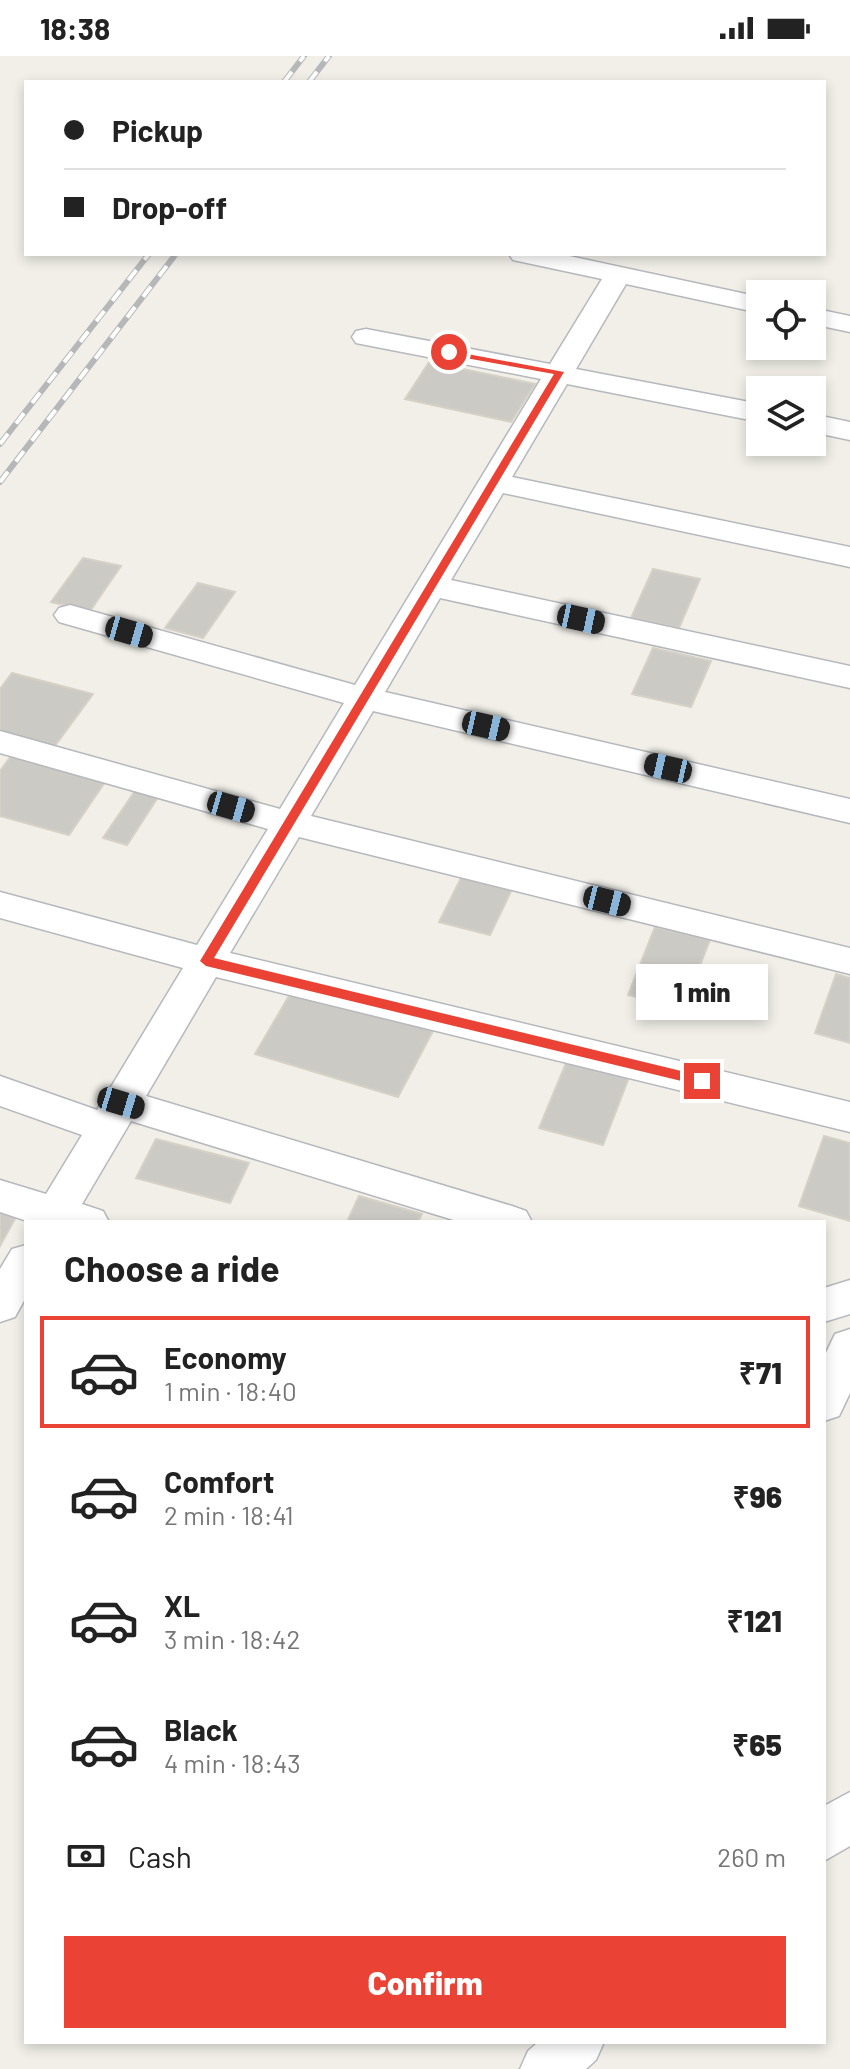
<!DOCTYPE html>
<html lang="en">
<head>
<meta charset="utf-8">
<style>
	:root { --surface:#fff; --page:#f2f2f2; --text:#222; --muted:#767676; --line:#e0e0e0; --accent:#ea4335 }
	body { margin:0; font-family:Barlow,sans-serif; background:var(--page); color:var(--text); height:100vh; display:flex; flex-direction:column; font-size:30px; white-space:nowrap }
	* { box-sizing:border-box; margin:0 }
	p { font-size:26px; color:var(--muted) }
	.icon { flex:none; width:44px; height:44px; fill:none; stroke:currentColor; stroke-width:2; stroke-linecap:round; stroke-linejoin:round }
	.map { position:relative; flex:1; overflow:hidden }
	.details { position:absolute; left:24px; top:1164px; width:802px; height:824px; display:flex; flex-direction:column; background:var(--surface); border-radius:0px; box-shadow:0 4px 12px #0003 }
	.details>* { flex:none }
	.hud { position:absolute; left:24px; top:24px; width:802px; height:176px; border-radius:0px; box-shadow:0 4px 12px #0003; display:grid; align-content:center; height:176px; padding:0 40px; background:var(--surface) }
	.fabs { position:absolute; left:746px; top:224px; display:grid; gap:16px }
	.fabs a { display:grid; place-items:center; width:80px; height:80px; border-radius:0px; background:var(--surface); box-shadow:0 4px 12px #0003; font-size:40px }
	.end { position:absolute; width:36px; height:36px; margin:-18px; border:10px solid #ea4335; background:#fff; box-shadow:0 0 0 4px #fff }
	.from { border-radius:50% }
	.bubble { position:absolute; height:56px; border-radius:0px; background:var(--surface); box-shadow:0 4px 12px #0003; font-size:26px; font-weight:800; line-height:56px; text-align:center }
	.car { position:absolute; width:24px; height:48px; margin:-24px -12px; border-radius:10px; box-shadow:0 0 6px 2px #0007; background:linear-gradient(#222 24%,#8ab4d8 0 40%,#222 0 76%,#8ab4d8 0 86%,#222 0) }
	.hud b { display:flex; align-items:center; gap:28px; height:76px; font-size:30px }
	.hud b+b { border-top:2px solid var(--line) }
	.hud i { width:20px; height:20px; background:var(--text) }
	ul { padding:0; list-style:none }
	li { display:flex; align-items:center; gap:24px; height:112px; margin:0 16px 12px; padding:0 24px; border:4px solid transparent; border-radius:0px }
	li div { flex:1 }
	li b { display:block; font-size:30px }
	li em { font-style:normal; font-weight:800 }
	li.active { border-color:var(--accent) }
	li>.icon { width:72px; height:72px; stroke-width:1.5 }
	h2 { padding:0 40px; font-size:36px; line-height:96px }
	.pay { display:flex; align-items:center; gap:20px; height:88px; padding:0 40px; font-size:30px }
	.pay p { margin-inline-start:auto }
	.cta { display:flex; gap:16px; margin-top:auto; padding:16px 40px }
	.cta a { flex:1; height:92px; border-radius:0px; background:var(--accent); color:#fff; font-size:32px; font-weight:800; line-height:92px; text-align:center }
	.status { display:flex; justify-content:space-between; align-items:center; height:56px; padding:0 40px; background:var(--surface); direction:ltr }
	.status svg { height:22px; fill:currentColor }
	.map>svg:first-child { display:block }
</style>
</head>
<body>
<div class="status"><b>18:38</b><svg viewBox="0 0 49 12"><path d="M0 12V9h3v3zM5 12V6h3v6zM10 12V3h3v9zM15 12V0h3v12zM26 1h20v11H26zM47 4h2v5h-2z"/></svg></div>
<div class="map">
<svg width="850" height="2013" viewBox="0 0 850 2013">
	<rect width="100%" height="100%" fill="#f1efe8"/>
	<!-- building -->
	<g fill="#cccac5" stroke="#d6d1c6" stroke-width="2">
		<polygon points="429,306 535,328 511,366 405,343"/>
		<polygon points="83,502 121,510 90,555 51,546"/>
		<polygon points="653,513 700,523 679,572 631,562"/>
		<polygon points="198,527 235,536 203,582 165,572"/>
		<polygon points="653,592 711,605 691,651 632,638"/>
		<polygon points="12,617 93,638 54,691 0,677 0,633"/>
		<polygon points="11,700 105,726 69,779 0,760 0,715"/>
		<polygon points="137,732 160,738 127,789 103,782"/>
		<polygon points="467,810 517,823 490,879 439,866"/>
		<polygon points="655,871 710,884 683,952 628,939"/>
		<polygon points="836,918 850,922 850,987 815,977"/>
		<polygon points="293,933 434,973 398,1041 255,998"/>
		<polygon points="569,1000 631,1016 603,1089 539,1072"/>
		<polygon points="824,1080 850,1087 850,1165 799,1150"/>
		<polygon points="156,1083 249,1107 230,1147 136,1122"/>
		<polygon points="359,1140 422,1158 418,1166 347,1166"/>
		<polygon points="0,1149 20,1154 0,1190"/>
	</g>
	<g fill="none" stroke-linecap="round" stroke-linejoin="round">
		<!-- street casing -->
		<g stroke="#b5b8bc" stroke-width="3">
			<g id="street">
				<polygon points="509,198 560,198 760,241 760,257 626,228 576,313 760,348 760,366 567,328 512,421 850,491 850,511 503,437 451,524 850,610 850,632 440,542 385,636 850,743 850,767 373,655 311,760 850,892 850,918 299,781 230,897 850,1046 850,1076 216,921 146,1040 512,1150 526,1155 532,1166 460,1166 131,1065 82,1148 103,1155 109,1166 30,1166 0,1156 0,1124 46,1138 82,1079 0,1050 0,1020 97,1054 183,912 0,862 0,836 197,889 268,773 0,697 0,675 280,753 344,647 59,566 54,559 59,552 70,549 355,629 541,323 366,289 356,287 352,281 356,275 366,273 550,308 602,223 513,204"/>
				<polygon points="812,252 850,260 850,276 812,268"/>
				<polygon points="812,358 850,366 850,384 812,376"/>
				<polygon points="26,1189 26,1241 15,1261 0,1266 0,1213 12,1193"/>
				<polygon points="850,1224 850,1258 824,1266 824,1232"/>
				<polygon points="850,1273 850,1337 839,1360 824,1365 824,1301 835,1278"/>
				<polygon points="850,1736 850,1790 824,1805 824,1750"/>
				<polygon points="538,1986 604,1986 596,2004 586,2013 520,2013 528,1995"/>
			</g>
		</g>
		<!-- street -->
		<use href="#street" fill="#fff" fill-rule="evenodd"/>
		<!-- rail casing -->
		<g stroke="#b6b7b8" stroke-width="6">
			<g id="rail">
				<polyline points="284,26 304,0"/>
				<polyline points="309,26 329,0"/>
				<polyline points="0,388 149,198"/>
				<polyline points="0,426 176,198"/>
			</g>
		</g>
		<!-- rail -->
		<use href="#rail" stroke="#fff" stroke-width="4" stroke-dasharray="13" stroke-linecap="butt"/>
	</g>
	<!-- route -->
	<polygon fill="#ea4335" points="446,294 564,316 214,902 702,1020 707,1021 707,1029 702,1030 206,910 200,905 554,318 449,299"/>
</svg>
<div class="fabs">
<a><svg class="icon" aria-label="locate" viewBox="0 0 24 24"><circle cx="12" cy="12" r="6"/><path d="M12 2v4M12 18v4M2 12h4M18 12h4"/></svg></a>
<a><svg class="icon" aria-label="layers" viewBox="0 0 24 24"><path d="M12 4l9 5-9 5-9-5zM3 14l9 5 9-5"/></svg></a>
</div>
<i class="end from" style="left:449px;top:296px"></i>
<i class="end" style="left:702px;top:1025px"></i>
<div class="bubble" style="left:636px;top:908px;width:132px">1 min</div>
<i class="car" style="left:581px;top:563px;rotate:102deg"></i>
<i class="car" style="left:129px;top:576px;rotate:106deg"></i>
<i class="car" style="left:486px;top:670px;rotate:103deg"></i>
<i class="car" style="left:668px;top:712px;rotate:283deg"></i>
<i class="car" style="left:231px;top:751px;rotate:106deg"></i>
<i class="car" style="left:607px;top:845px;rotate:104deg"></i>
<i class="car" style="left:121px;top:1047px;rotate:107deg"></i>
<div class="hud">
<b><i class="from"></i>Pickup</b>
<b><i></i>Drop-off</b>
</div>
<section class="details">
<h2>Choose a ride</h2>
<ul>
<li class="active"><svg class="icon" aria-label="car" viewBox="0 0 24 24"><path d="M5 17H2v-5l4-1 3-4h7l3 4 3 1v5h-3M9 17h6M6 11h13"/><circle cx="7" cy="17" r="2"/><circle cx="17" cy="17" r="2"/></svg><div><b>Economy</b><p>1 min · 18:40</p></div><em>₹71</em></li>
<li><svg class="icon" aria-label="car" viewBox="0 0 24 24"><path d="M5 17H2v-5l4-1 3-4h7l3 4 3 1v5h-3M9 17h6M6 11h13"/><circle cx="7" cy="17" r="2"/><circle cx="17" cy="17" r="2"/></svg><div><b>Comfort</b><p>2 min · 18:41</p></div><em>₹96</em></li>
<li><svg class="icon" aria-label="car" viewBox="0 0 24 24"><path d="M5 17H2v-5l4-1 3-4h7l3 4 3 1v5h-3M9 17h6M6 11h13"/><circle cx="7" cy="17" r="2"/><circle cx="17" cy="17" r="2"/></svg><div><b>XL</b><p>3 min · 18:42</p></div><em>₹121</em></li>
<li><svg class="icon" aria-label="car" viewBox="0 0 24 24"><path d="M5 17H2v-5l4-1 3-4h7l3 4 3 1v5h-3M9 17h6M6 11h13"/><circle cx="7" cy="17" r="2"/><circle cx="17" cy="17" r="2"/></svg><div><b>Black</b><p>4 min · 18:43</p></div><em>₹65</em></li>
</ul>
<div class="pay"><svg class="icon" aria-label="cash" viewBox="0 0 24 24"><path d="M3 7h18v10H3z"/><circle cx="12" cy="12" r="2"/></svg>Cash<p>260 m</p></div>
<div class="cta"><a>Confirm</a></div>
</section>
</div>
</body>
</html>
